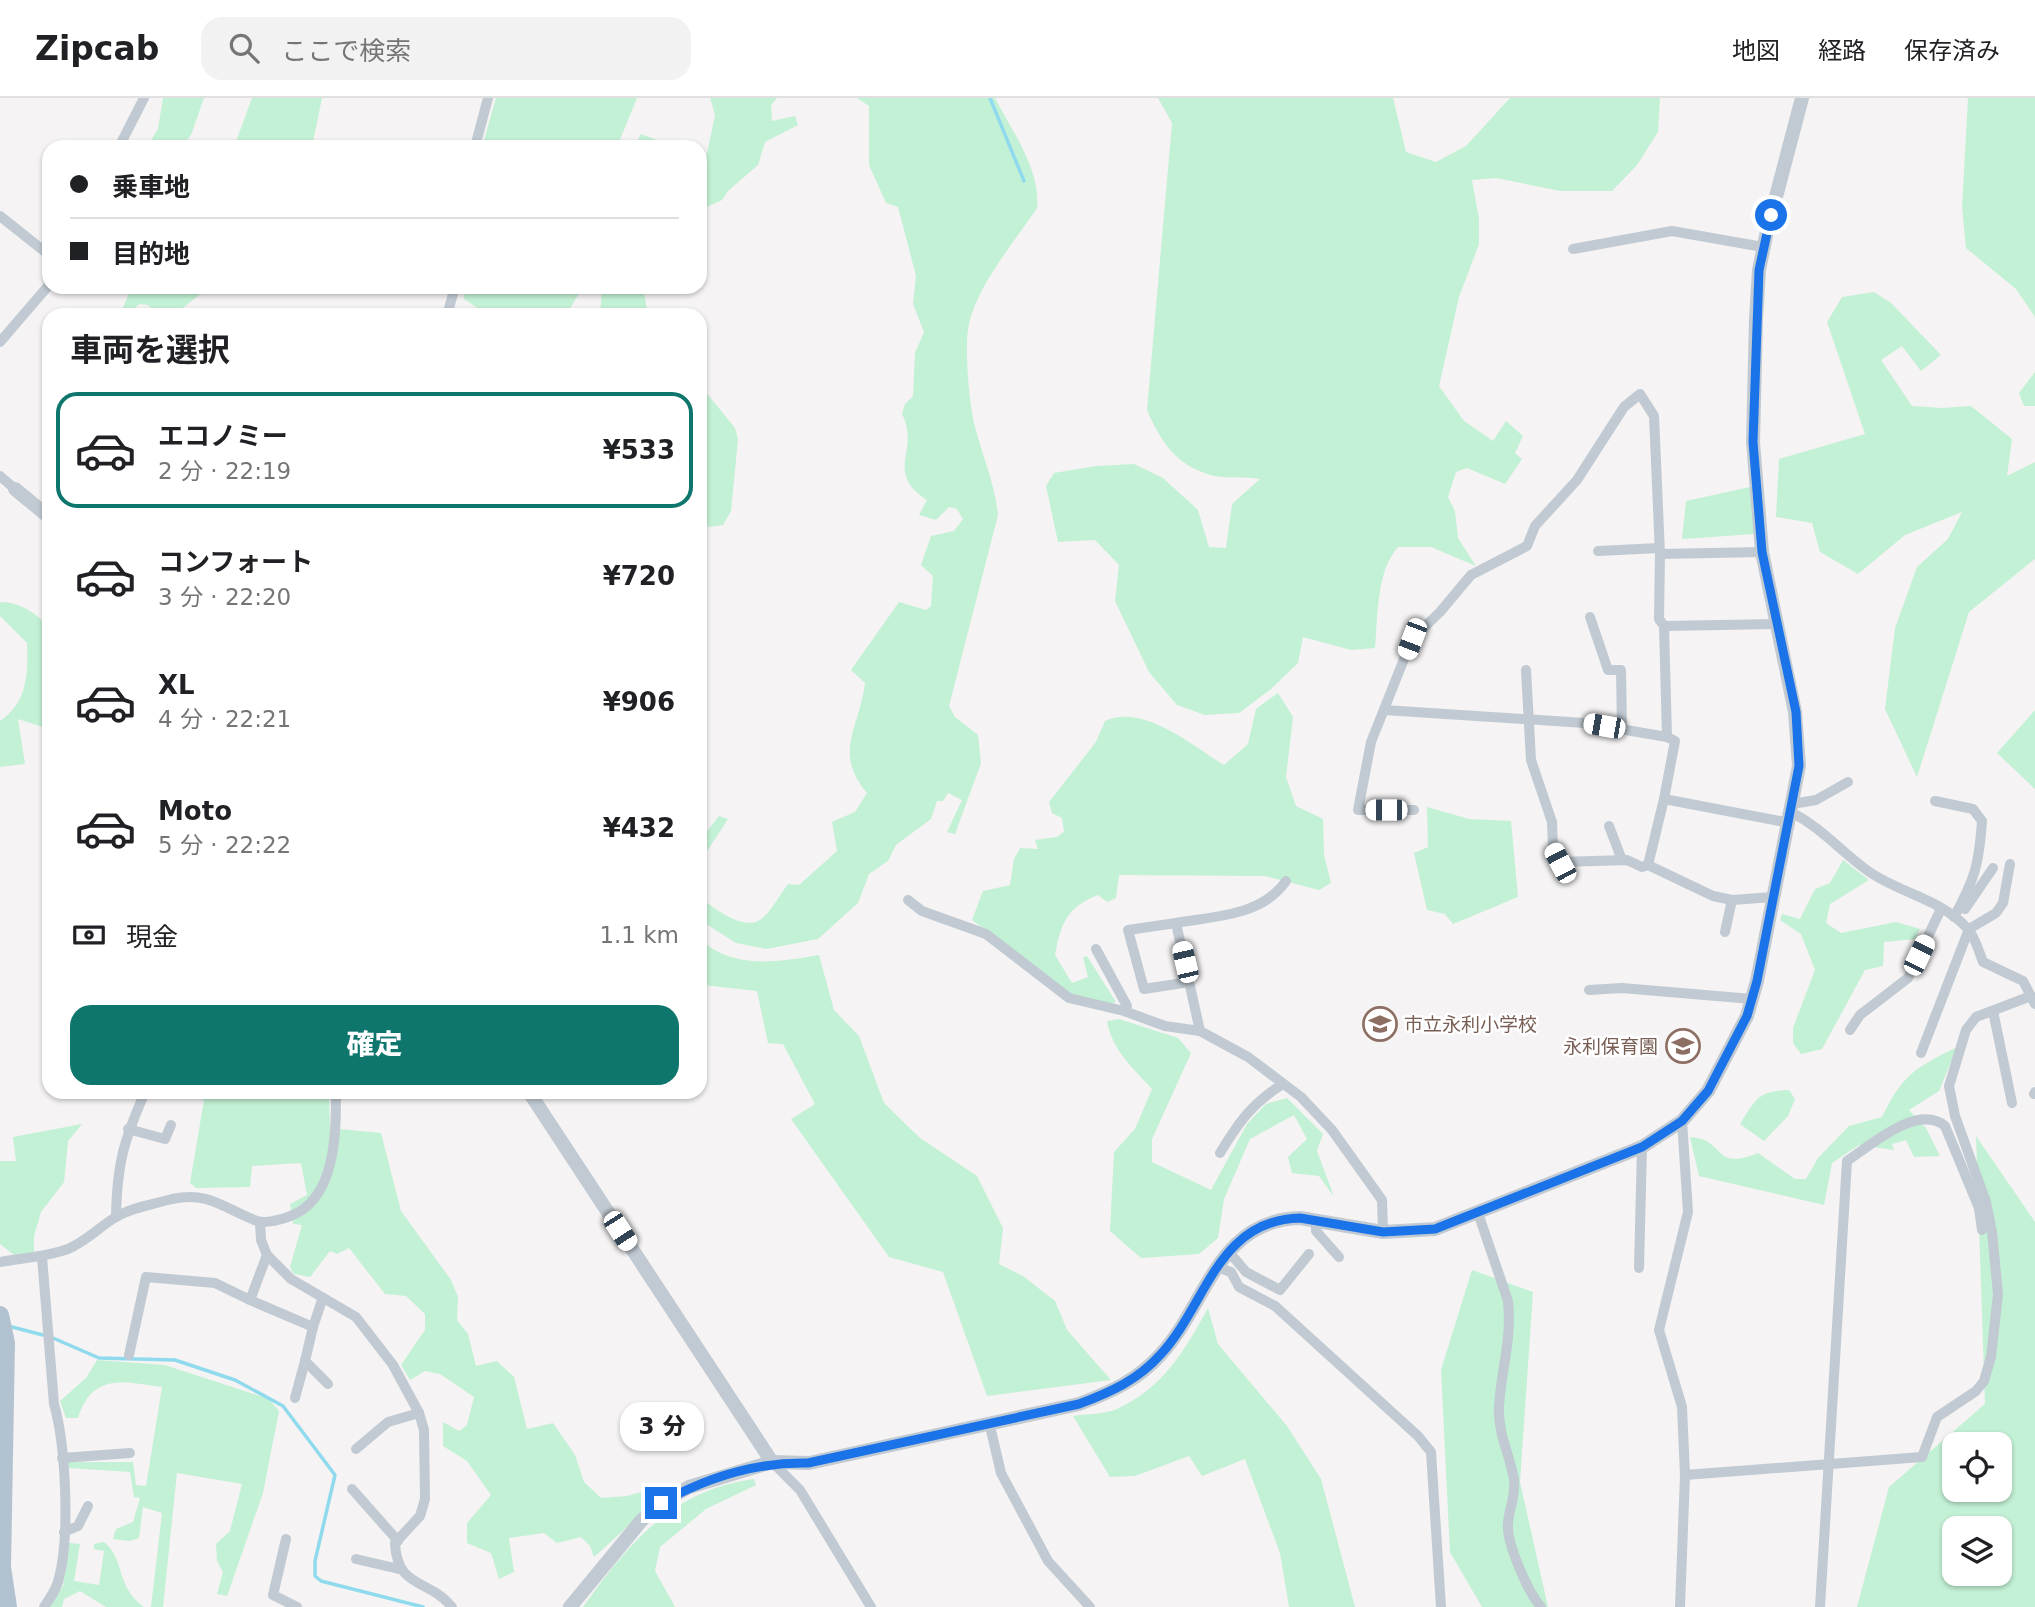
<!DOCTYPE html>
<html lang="ja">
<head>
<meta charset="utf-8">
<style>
	:root { --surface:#fff; --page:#f2f2f2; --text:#202124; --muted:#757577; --line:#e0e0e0; --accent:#0f766e }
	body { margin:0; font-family:"DejaVu Sans","Noto Sans JP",sans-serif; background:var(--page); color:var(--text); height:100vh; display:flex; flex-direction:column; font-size:26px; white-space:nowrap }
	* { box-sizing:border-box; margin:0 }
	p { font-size:23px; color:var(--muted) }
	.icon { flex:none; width:38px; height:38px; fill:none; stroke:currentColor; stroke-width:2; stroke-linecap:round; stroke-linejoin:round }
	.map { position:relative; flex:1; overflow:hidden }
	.panel { position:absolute; left:42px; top:210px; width:665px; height:791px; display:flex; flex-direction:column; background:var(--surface); border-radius:21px; box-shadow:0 2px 5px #0004 }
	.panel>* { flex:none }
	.guide { position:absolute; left:42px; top:42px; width:665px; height:154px; border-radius:21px; box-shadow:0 2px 5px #0004; display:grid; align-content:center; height:154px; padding:0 28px; background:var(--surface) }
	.fabs { position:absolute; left:1942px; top:1334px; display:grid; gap:14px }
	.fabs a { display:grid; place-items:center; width:70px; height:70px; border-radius:14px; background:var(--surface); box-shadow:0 2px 5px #0004; font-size:35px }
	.end { position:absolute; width:32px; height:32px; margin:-16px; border:9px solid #1a73e8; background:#fff; box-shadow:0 0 0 4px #fff }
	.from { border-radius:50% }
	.bubble { position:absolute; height:49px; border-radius:21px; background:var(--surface); box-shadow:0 2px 5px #0004; font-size:23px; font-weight:800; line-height:49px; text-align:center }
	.car { position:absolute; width:21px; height:42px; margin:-21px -10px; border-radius:9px; box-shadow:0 0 5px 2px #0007; background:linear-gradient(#fff 24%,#345 0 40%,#fff 0 76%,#345 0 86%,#fff 0) }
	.guide b { display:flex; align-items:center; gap:24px; height:66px; font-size:26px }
	.guide b+b { border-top:2px solid var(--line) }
	.guide i { width:18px; height:18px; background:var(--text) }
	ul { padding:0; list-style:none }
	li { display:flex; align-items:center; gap:21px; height:116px; margin:0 14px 10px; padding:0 14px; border:4px solid transparent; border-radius:21px }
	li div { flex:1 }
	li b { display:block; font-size:26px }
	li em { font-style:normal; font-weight:800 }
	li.selected { border-color:var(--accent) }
	li>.icon { width:63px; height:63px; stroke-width:1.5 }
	h2 { padding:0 28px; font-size:32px; line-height:84px }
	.pay { display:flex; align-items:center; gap:18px; height:77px; padding:0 28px; font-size:26px }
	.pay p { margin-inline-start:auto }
	.action { display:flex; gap:14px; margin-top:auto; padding:14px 28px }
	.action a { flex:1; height:80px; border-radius:21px; background:var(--accent); color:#fff; font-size:28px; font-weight:800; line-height:80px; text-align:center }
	header { display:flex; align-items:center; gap:42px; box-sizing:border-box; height:98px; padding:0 35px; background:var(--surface); border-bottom:2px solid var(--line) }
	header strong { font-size:33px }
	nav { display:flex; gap:38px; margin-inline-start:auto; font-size:24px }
	.search { width:490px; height:63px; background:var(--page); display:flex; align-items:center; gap:18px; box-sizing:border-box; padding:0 24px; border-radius:21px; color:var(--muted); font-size:26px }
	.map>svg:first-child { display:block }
</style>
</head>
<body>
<header>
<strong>Zipcab</strong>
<div class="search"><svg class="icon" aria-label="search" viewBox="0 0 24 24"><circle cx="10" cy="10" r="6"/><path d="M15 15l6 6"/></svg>ここで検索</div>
<nav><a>地図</a><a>経路</a><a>保存済み</a></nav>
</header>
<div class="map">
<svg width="2035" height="1509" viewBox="0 0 2035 1509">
	<rect width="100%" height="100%" fill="#f5f3f3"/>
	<!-- green -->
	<g fill="#c3f1d5" fill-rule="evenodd">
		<polygon points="163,0 204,0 191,37 182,49 147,49 158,31"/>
		<polygon points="252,0 322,0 312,49 234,49"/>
		<polygon points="496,0 637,0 617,49 482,49"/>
		<polygon points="710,0 777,0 771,7 772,23 795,18 798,27 765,44 758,67 728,93 722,102 700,112 700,58 706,60 715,17"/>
		<path d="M857 0H995C1012 33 1041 72 1037 110 1015 143 977 188 969 226 964 249 969 306 975 329 983 359 995 387 998 417L949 608 955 619 978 637 981 665 955 736 947 734 962 702 948 695 943 703H937L931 721 896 747 888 763 869 776 858 805 818 841 766 851 736 845 700 822V799C713 810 743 833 760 822 770 815 780 797 788 786L799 787 837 753 832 724 855 714 867 695C833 654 859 632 865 585L851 572 899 504 926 512 931 508 933 478 921 467 931 438 954 433 963 421 957 411 949 409 936 422 919 417 927 402C883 373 921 353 902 316L905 306 913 298 915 255 924 234 913 206 916 178 898 109 886 105 869 67V8Z"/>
		<path d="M1158 0H1393L1406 54 1436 64 1466 48 1510 0H1660L1658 34 1637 67 1612 93H1560L1496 80 1472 82 1479 121V146L1459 199 1439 288 1464 323 1493 343 1506 323 1523 338 1515 355 1522 361 1505 386 1467 370 1456 374 1448 399 1455 413 1458 440 1476 468 1431 449H1398C1376 474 1378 518 1375 550L1351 552 1303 539 1298 565 1271 591 1239 615 1205 617 1177 607 1149 574 1115 503 1119 467 1095 442 1058 444 1046 388 1054 375 1096 368 1134 366 1163 380 1198 412 1209 449 1226 450 1232 406 1260 381C1245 378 1225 381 1210 377 1175 366 1161 344 1147 312L1172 25Z"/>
		<polygon points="1968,0 2035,0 2035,219 2016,191 1966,150 1962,109"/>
		<polygon points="641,36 675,49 634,49"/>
		<polygon points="132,189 209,189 174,217 158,217 148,207 140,206 125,217 120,216"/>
		<polygon points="465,189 583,189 566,217 488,217 464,201"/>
		<polygon points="602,189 643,189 648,217 600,217"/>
		<polygon points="1874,194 1891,205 1941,257 1921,273 1902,248 1881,262 1912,308 1942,310 1971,308 2012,341 2007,378 2035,364 2035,461 1969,514 1917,679 1885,611 1895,530 1917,469 1948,441 1962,414 1905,437 1858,476 1820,454 1812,425 1776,419 1779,361 1865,336 1827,224 1842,199"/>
		<polygon points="2035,274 2035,308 2024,308 2019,295"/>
		<polygon points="700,287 735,330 738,341 731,413 723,427 709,429 700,424"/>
		<polygon points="1750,389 1755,436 1682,441 1686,403"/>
		<path d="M0 504C20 504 36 515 49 529V631L18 621 25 666 0 669V623C28 604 28 575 27 545L0 518Z"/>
		<path d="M1278 595 1293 619 1286 679 1296 708 1323 721 1324 757 1331 785 1319 792 1265 778 1119 777 1116 800 1107 804 1098 797C1067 809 1061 825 1055 857L1072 885 1088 879 1083 859 1087 858 1116 904 1110 906 1071 896 972 822 983 793 1010 787 1014 761 1020 750 1038 751 1035 742 1057 739 1064 734 1062 720 1052 715 1049 704 1096 644 1105 623C1143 605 1193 648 1224 667L1248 646 1256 611Z"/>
		<polygon points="2035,612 2035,691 1997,655"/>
		<polygon points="1427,709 1469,721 1511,723 1518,799 1453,826 1445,816 1427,812 1414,755 1428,749"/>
		<polygon points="719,718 728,721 700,764 700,742"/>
		<polygon points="1843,762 1869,782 1830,806 1826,825 1841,835 1896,824 1920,831 1915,841 1884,844 1883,868 1865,872 1822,951 1801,956 1793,945 1793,930 1815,872 1801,836 1780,822 1782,816 1800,821 1815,791 1830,785"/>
		<path d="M700 841C733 872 779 864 819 857L834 912 859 938 884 1005 920 1040 977 1078 1003 1130 999 1166 1023 1178 1055 1203 1067 1232 1111 1282 987 1298 943 1174 889 1159 791 1021 815 1006 783 946 768 945 757 893 703 887Z"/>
		<path d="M1119 921 1178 940 1191 955 1152 1041V1064L1211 1092 1247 1026 1266 1006 1287 1000 1323 1036 1317 1053 1334 1099 1319 1078 1292 1075 1288 1059 1307 1041 1294 1017 1250 1041 1224 1101 1218 1140 1199 1156 1141 1160 1110 1133 1114 1054 1135 1031 1152 991C1133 970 1112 952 1107 923Z"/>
		<path d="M1957 949 1939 993 1909 1012 1926 1030 1940 1058 1914 1059 1906 1042 1892 1046 1894 1052 1859 1047 1832 1065 1824 1107 1699 1078 1690 1039C1726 1041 1712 1074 1758 1055L1795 1081H1806L1818 1060 1849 1028 1882 1019C1903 976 1915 970 1957 949Z"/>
		<path d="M1789 992 1795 1001 1788 1018 1764 1043 1740 1026C1756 1001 1758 993 1789 992Z"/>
		<polygon points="181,994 329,994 330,1030 381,1035 401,1113 451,1182 458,1199 457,1222 468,1236 476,1268 497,1263 514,1279 527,1331 553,1325 575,1357 584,1384 601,1400 627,1398 662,1388 666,1394 594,1459 590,1448 581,1439 557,1445 544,1435 509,1440 514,1474 499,1481 491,1455 467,1445 467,1425 491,1397 467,1363 443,1348 443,1324 459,1333 467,1327 474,1299 440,1276 425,1273 410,1282 401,1267 425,1232 425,1216 406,1198 385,1196 349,1150 337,1156 330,1153 310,1179 294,1176 290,1169 302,1127 293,1126 290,1106 307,1097 301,1065 252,1068 250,1089 196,1090 190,1085 204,1002"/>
		<polygon points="82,1026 68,1043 64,1084 41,1114 34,1138 34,1155 14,1157 0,1146 0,1063 16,1063 13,1039"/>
		<path d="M1976 1038 2035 1124V1509H1857L1889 1389 1985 1306ZM1955 1346H2000V1391H1955ZM1955 1430H2000V1475H1955Z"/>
		<polygon points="1472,1172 1533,1194 1520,1384 1548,1509 1482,1509 1450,1454 1441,1272"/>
		<path d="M1208 1210 1218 1246 1287 1328 1321 1381 1355 1509H1289L1280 1455 1245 1361 1202 1378 1189 1358 1135 1378 1110 1379 1073 1318C1087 1316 1104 1316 1117 1311 1163 1290 1185 1252 1208 1210Z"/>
		<path d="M97 1262 165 1267 269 1301 279 1313 263 1395 227 1498 217 1496 223 1474 217 1463 216 1446 230 1433 242 1386 177 1375 163 1509H151L162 1415 143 1409 139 1440 130 1443 113 1441 116 1431 133 1424 140 1400 134 1399 130 1374 69 1370 68 1364H133L136 1387 146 1388 162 1289C125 1284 92 1274 78 1320H66L60 1303 86 1280Z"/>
		<path d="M754 1381 756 1387 706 1411 660 1449 655 1473 675 1509H583C628 1446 672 1392 754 1381Z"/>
		<path d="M104 1444C126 1462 115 1488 144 1509H106L80 1493 64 1501 62 1509H49L63 1488 69 1445 80 1446 74 1483 99 1487 104 1453 94 1451V1446Z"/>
	</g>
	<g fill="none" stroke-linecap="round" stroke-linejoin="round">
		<!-- stream -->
		<g stroke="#90daee" stroke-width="3.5">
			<polyline points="990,0 1024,83"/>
			<polyline points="12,1229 43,1237"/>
			<polyline points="53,1240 99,1260 175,1262 235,1282 283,1308 335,1377 315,1463 315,1478 321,1483 423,1509"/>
		</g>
		<!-- minor -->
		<g stroke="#c1cad2" stroke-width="10">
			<polyline points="119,49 144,0"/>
			<polyline points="475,49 488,0"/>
			<polyline points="0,118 49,157"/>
			<polyline points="1573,151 1672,133 1763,149"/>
			<polyline points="447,217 455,189"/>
			<polyline points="0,244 49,187"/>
			<polyline points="0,378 15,391"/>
			<polyline points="1598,453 1659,450"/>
			<polyline points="1660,456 1762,454"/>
			<polyline points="1590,519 1608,572 1621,572 1622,631"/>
			<polyline points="1664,528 1667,639 1675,643 1664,701 1790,725"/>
			<polyline points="1526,572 1531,662 1552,724 1553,751 1560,764 1627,762 1642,769 1648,767 1713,798 1732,802 1773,799"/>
			<polyline points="1384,612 1585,625 1667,639"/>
			<path d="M1935 703 1973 711 1982 723C1979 766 1975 781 1954 819"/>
			<polyline points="1792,706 1816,702 1848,684"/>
			<polyline points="1414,712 1358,712 1371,644 1412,541 1440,514 1471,477 1527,448 1535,428 1577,382 1624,309 1640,296 1654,318 1660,456 1659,521 1664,528 1776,526"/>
			<path d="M1791 714C1822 730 1840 753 1868 773 1899 795 1941 801 1967 830 1975 838 1979 854 1983 864L2023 883 2035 906"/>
			<polyline points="1609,728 1622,762"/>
			<polyline points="1648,767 1664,701"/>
			<path d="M1286 783C1262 818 1215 818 1176 825L1200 933 1248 959 1301 999 1332 1032 1382 1102 1383 1134"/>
			<polyline points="908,802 922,813 986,836 1069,900 1124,913 1165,928 1200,933"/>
			<polyline points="1965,811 1993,770"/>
			<polyline points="1176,825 1128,832 1144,891 1189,884"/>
			<polyline points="1725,834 1732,802"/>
			<polyline points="1096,851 1127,908"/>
			<polyline points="1589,892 1622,890 1752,901"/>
			<polyline points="1993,913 2012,1005"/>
			<polyline points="1850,932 1860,917 1908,880 1941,811"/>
			<polyline points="1921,955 1969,831 1996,815 2003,805 2010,766"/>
			<polyline points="2034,996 2035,994"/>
			<polyline points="128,1031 165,1041 171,1027"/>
			<path d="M1220 1055C1239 1024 1252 1005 1283 986"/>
			<path d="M1478 1115 1508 1203C1512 1245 1501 1270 1499 1309 1498 1338 1510 1356 1514 1382 1516 1397 1509 1411 1508 1425 1506 1445 1528 1494 1541 1509"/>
			<path d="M116 1119C117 1065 124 1042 145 994"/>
			<polyline points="1316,1122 1316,1133 1339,1159"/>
			<path d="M260 1124 261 1142 267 1157 291 1181 356 1219 393 1267 419 1315 424 1332 425 1401 420 1418 395 1445C397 1491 428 1480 452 1509"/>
			<polyline points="1229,1154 1246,1174 1280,1192 1309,1156"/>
			<polyline points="267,1157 250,1202 313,1229 322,1202"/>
			<path d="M42 1159 54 1306C66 1348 70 1438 59 1480 57 1491 50 1500 44 1509"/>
			<path d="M0 1164C23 1160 45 1159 68 1151 87 1143 99 1129 116 1119 133 1109 154 1106 172 1101 210 1093 224 1111 257 1123 266 1126 279 1122 288 1119 336 1103 336 1037 336 994"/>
			<polyline points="1217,1169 1231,1174 1239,1189 1275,1208 1418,1338 1431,1354 1441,1509"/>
			<polyline points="1639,1170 1642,1049"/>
			<polyline points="313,1229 305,1263 328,1286"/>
			<polyline points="129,1257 146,1179 215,1185 250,1202"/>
			<polyline points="295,1300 305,1263"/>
			<polyline points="989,1324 1001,1375 1048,1463 1090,1509"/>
			<polyline points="356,1351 388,1324 419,1315"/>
			<polyline points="62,1360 130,1355"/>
			<polyline points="772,1364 800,1392 871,1509"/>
			<polyline points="1685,1377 1922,1359 1937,1319 1976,1293 1984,1283 1991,1259 1998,1196 1992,1134 1986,1104 1955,1018 1949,988 1966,932 1976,919 2031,898"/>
			<polyline points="352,1391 398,1443"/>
			<polyline points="64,1434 78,1428 88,1408"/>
			<polyline points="286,1441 273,1497 297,1509"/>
			<polyline points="356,1461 399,1471"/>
			<polyline points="1680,1509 1685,1377 1682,1309 1659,1232 1688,1114 1682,1023"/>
			<path d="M1820 1509 1847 1063C1870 1048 1917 1005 1945 1028L1979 1110 1982 1132"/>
		</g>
		<!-- tertiary -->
		<g stroke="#c1cad2" stroke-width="14">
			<polyline points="15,391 49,419"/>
			<polyline points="529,994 772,1364"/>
			<path d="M570 1509 641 1423 661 1405 689 1389 772 1364 809 1365 1079 1306C1111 1294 1138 1282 1161 1256 1207 1206 1217 1122 1300 1120L1383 1134 1435 1131 1642 1049 1682 1023 1708 993 1747 918 1757 883 1799 668 1795 614 1762 454 1753 344 1756 221 1759 172 1767 133 1802 0"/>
		</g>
		<!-- primary -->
		<polyline stroke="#b3c2d1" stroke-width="18" points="0,1217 6,1245 2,1469 8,1509"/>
	</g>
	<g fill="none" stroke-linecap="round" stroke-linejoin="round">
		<!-- route -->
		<path stroke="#1a73e8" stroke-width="9" d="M661 1405C706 1380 757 1364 808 1365L1079 1306C1111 1294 1138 1282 1161 1256 1207 1206 1217 1122 1300 1120L1383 1134 1435 1131 1642 1049 1682 1023 1708 993 1747 918 1757 883 1799 668 1796 614 1762 454 1753 344 1759 172 1771 117"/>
	</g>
	<!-- icons -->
	<defs>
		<g id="school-ring" transform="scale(1.75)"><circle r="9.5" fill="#fff" stroke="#8d6e63" stroke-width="1.5"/><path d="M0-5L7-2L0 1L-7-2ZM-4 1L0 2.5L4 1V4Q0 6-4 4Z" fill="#8d6e63"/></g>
	</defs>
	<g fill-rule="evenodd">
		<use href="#school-ring" x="1380" y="926"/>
		<use href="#school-ring" x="1683" y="948"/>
	</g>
	<g text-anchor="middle" stroke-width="5" stroke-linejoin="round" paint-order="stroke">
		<!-- education labels -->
		<g font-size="19" fill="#785e54" stroke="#fff" text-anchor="start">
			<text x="1404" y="933">市立永利小学校</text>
			<text x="1658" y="955" text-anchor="end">永利保育園</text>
		</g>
	</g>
</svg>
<div class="fabs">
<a><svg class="icon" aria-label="locate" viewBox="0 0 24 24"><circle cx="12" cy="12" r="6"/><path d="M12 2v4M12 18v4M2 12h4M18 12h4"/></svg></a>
<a><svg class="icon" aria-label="layers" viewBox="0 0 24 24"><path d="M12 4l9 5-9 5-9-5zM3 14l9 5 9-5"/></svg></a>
</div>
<i class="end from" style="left:1771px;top:117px"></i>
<i class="end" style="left:661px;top:1405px"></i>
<div class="bubble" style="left:620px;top:1304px;width:84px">3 分</div>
<i class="car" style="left:1412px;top:541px;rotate:201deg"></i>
<i class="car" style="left:1604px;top:628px;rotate:280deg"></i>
<i class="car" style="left:1386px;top:712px;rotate:270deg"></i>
<i class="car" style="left:1560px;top:765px;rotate:332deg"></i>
<i class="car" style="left:1919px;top:857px;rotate:26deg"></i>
<i class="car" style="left:1185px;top:864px;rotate:347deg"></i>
<i class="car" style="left:620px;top:1133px;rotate:147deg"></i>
<div class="guide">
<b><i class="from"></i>乗車地</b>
<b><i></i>目的地</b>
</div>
<section class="panel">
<h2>車両を選択</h2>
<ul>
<li class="selected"><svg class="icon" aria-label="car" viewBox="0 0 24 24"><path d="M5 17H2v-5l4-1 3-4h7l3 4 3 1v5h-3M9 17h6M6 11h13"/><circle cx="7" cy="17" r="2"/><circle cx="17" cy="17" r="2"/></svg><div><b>エコノミー</b><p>2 分 · 22:19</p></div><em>¥533</em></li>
<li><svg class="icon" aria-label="car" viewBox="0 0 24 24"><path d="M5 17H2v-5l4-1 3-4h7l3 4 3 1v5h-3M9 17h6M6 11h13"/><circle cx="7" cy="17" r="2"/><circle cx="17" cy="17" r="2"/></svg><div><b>コンフォート</b><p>3 分 · 22:20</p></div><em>¥720</em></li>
<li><svg class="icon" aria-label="car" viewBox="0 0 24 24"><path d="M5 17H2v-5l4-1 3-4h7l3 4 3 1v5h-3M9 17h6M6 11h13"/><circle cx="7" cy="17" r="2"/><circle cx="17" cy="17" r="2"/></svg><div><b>XL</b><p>4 分 · 22:21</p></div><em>¥906</em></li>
<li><svg class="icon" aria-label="car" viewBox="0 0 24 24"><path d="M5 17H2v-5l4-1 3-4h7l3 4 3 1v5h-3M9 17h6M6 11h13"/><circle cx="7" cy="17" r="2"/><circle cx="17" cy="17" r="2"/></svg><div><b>Moto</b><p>5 分 · 22:22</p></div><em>¥432</em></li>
</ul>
<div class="pay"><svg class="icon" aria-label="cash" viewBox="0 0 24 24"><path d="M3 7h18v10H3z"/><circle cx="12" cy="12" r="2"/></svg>現金<p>1.1 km</p></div>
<div class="action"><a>確定</a></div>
</section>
</div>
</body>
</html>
